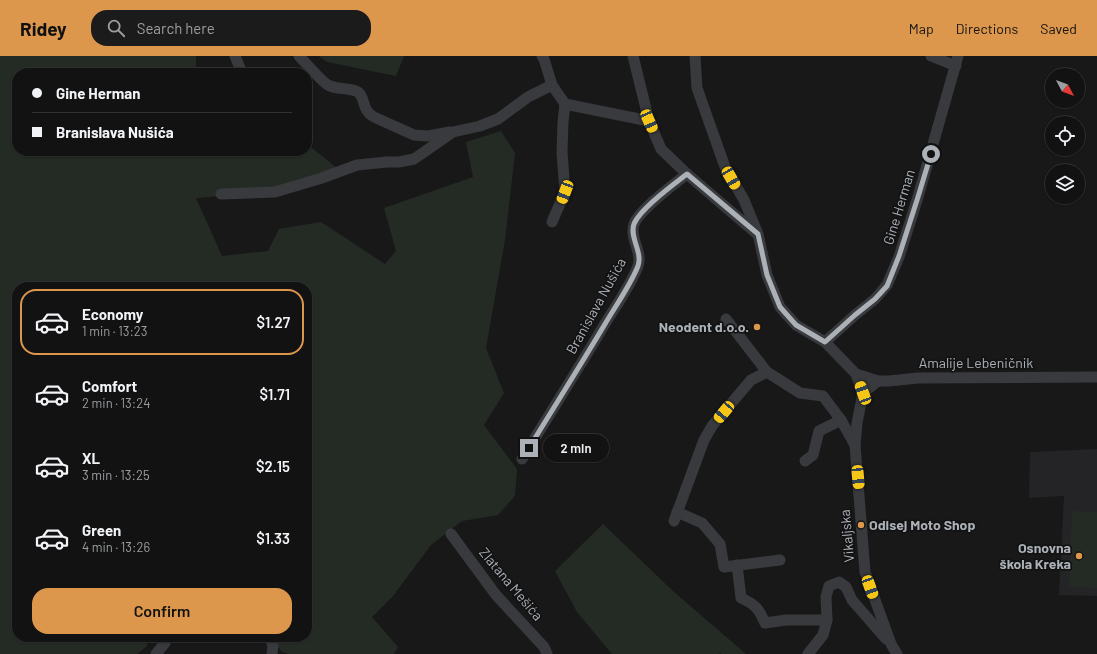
<!DOCTYPE html>
<html lang="en">
<head>
<meta charset="utf-8">
<style>
	:root { --surface:#121213; --page:#1b1b1c; --text:#f1f3f6; --muted:#9c9ea0; --line:#313233; --accent:#dd974c }
	body { margin:0; font-family:Barlow,sans-serif; background:var(--page); color:var(--text); height:100vh; display:flex; flex-direction:column; font-size:15px; white-space:nowrap }
	* { box-sizing:border-box; margin:0 }
	p { font-size:13px; color:var(--muted) }
	.icon { flex:none; width:22px; height:22px; fill:none; stroke:currentColor; stroke-width:2; stroke-linecap:round; stroke-linejoin:round }
	.map { position:relative; flex:1; overflow:hidden }
	.panel { position:absolute; left:12px; top:226px; width:300px; height:360px; display:flex; flex-direction:column; background:var(--surface); border-radius:16px; box-shadow:0 1px 3px #0004,0 0 0 1px var(--line) }
	.panel>* { flex:none }
	.hud { position:absolute; left:12px; top:12px; width:300px; height:88px; border-radius:16px; box-shadow:0 1px 3px #0004,0 0 0 1px var(--line); display:grid; align-content:center; height:88px; padding:0 20px; background:var(--surface) }
	.needle { width:26px; rotate:131deg }
	.buttons { position:absolute; left:1045px; top:12px; display:grid; gap:8px }
	.buttons a { display:grid; place-items:center; width:40px; height:40px; border-radius:50%; background:var(--surface); box-shadow:0 1px 3px #0004,0 0 0 1px var(--line); font-size:20px }
	.end { position:absolute; width:18px; height:18px; margin:-9px; border:5px solid #abb1b7; background:#111; box-shadow:0 0 0 2px #111 }
	.from { border-radius:50% }
	.bubble { position:absolute; height:28px; border-radius:14px; background:var(--surface); box-shadow:0 1px 3px #0004,0 0 0 1px var(--line); font-size:13px; font-weight:600; line-height:28px; text-align:center }
	.car { position:absolute; width:12px; height:24px; margin:-12px -6px; border-radius:5px; box-shadow:0 0 3px 1px #0007; background:linear-gradient(#f5c518 24%,#345 0 40%,#f5c518 0 76%,#345 0 86%,#f5c518 0) }
	.hud b { display:flex; align-items:center; gap:14px; height:38px; font-size:15px }
	.hud b+b { border-top:1px solid var(--line) }
	.hud i { width:10px; height:10px; background:var(--text) }
	ul { padding:7px 0 0; list-style:none }
	li { display:flex; align-items:center; gap:12px; height:66px; margin:0 8px 6px; padding:0 12px; border:2px solid transparent; border-radius:16px }
	li div { flex:1 }
	li b { display:block; font-size:15px }
	li em { font-style:normal; font-weight:600 }
	li.active { border-color:var(--accent) }
	li>.icon { width:36px; height:36px; stroke-width:1.5 }
	.button { display:flex; gap:8px; margin-top:auto; padding:8px 20px }
	.button a { flex:1; height:46px; border-radius:16px; background:var(--accent); color:#111; font-size:16px; font-weight:600; line-height:46px; text-align:center }
	header { display:flex; align-items:center; gap:24px; box-sizing:border-box; height:56px; padding:0 20px; background:var(--accent); color:#111 }
	header strong { font-size:19px }
	nav { display:flex; gap:22px; margin-inline-start:auto; font-size:14px }
	.search { width:280px; height:36px; background:var(--page); display:flex; align-items:center; gap:10px; box-sizing:border-box; padding:0 14px; border-radius:16px; color:var(--muted); font-size:15px }
	.map>svg:first-child { display:block }
</style>
</head>
<body>
<header>
<strong>Ridey</strong>
<div class="search"><svg class="icon" aria-label="search" viewBox="0 0 24 24"><circle cx="10" cy="10" r="6"/><path d="M15 15l6 6"/></svg>Search here</div>
<nav><a>Map</a><a>Directions</a><a>Saved</a></nav>
</header>
<div class="map">
<svg width="1097" height="598" viewBox="0 0 1097 598">
	<rect width="100%" height="100%" fill="#181819"/>
	<!-- built -->
	<polygon fill="#242426" points="1097,393 1097,540 1059,539 1064,440 1029,442 1030,396"/>
	<!-- green -->
	<g fill="#242b24">
		<polygon points="0,0 196,0 196,17 17,17 17,95 307,95 307,88 337,112 269,136 196,142 222,200 268,195 279,173 321,166 385,208 396,195 384,152 473,121 466,86 501,75 515,97 505,184 486,292 504,337 484,369 517,413 515,440 498,459 462,465 431,489 393,540 372,561 398,591 394,598 289,598 282,596 270,581 307,581 307,231 17,231 17,581 147,581 147,590 137,598 0,598"/>
		<polygon points="319,0 404,0 396,20 327,6"/>
		<polygon points="1072,455 1097,456 1097,532 1069,531"/>
		<polygon points="603,468 674,536 746,598 722,598 720,597 719,598 612,598 577,556 555,515"/>
	</g>
	<g fill="none" stroke-linecap="round" stroke-linejoin="round">
		<!-- street -->
		<g stroke="#393a3e" stroke-width="11">
			<polyline points="235,0 242,17"/>
			<path d="M299 0C305 6 321 25 328 29 336 34 349 31 358 36 366 42 361 54 374 61L414 79 428 80 450 76"/>
			<polyline points="542,0 544,3 552,29 565,48 649,65"/>
			<polyline points="633,0 649,65 661,93 687,118 756,177"/>
			<polyline points="695,0 697,32 725,111 744,144 758,178 767,219 780,251 796,269 825,286 856,318 863,337"/>
			<polyline points="931,0 956,10"/>
			<polyline points="221,138 275,136 322,122 357,109 387,106 399,106 414,103 453,76 480,70 498,63 528,41 552,29"/>
			<polyline points="552,166 565,136 562,96 563,66 565,48"/>
			<polyline points="726,263 767,316"/>
			<polyline points="825,286 855,259 875,243 887,229 899,201 918,141 958,0"/>
			<polyline points="856,318 878,325 889,325 918,322 1097,321"/>
			<polyline points="878,325 863,337 857,367 855,389 865,516 891,588 897,598"/>
			<path d="M522 403C549 359 577 315 603 271 615 251 630 231 638 210 643 196 629 182 634 168 640 153 673 129 687 118"/>
			<polyline points="805,405 813,399 819,375 841,364"/>
			<polyline points="677,456 702,467 720,488 724,511 780,504"/>
			<polyline points="674,465 704,384 712,370 751,324 767,316 800,337 823,340 841,364 855,389"/>
			<polyline points="451,478 496,539 544,591 547,598"/>
			<path d="M737 509 741 542C755 548 759 553 765 567L786 564H827L823 579 808 598"/>
			<polyline points="827,564 826,541 829,530 839,526 846,531 852,544 886,583"/>
			<polyline points="269,581 273,589 272,598"/>
			<polyline points="156,598 165,587 167,581"/>
		</g>
	</g>
	<g fill="none" stroke-linecap="round" stroke-linejoin="round">
		<!-- route -->
		<path stroke="#abb1b7" stroke-width="5" d="M529 392C554 351 580 310 605 268 616 249 630 230 638 210 643 196 629 181 634 168 640 153 673 129 687 118L758 178 767 219 780 251 796 269 825 286 855 259 875 243 887 230 899 200 918 141 931 98"/>
	</g>
	<!-- markers -->
	<g fill="#dd974c" stroke="#131314" stroke-width="1.5">
		<circle cx="757" cy="271" r="4"/>
		<circle cx="861" cy="469" r="4"/>
		<circle cx="1079" cy="500" r="4"/>
	</g>
	<g text-anchor="middle" stroke-width="3.5" stroke-linejoin="round" paint-order="stroke">
		<!-- street labels -->
		<g font-size="14" fill="#abb1b7" stroke="#131314">
			<text transform="translate(899 151) rotate(-73)" y="5">Gine Herman</text>
			<text transform="translate(596 250) rotate(-61)" y="5">Branislava Nušića</text>
			<text x="976" y="312">Amalije Lebeničnik</text>
			<text transform="translate(847 480) rotate(-95)" y="5">Vikaljska</text>
			<text transform="translate(511 528) rotate(50)" y="5">Zlatana Mešića</text>
		</g>
		<!-- poi labels -->
		<g font-size="14" font-weight="bold" fill="#abb1b7" stroke="#131314" text-anchor="end">
			<text x="749" y="276">Neodent d.o.o.</text>
			<text x="869" y="474" text-anchor="start">Odisej Moto Shop</text>
			<text x="1071" y="497">Osnovna<tspan x="1071" dy="16">škola Kreka</tspan></text>
		</g>
	</g>
</svg>
<div class="buttons">
<a><svg class="needle" viewBox="-14 -14 28 28"><path d="M0-13l5 13h-10z" fill="#e53935"/><path d="M0 13l5-13h-10z" fill="#9c9ea0"/></svg></a>
<a><svg class="icon" aria-label="locate" viewBox="0 0 24 24"><circle cx="12" cy="12" r="6"/><path d="M12 2v4M12 18v4M2 12h4M18 12h4"/></svg></a>
<a><svg class="icon" aria-label="layers" viewBox="0 0 24 24"><path d="M12 4l9 5-9 5-9-5zM3 14l9 5 9-5"/></svg></a>
</div>
<i class="end from" style="left:931px;top:98px"></i>
<i class="end" style="left:529px;top:392px"></i>
<div class="bubble" style="left:543px;top:378px;width:66px">2 min</div>
<i class="car" style="left:649px;top:65px;rotate:156deg"></i>
<i class="car" style="left:731px;top:122px;rotate:150deg"></i>
<i class="car" style="left:565px;top:136px;rotate:201deg"></i>
<i class="car" style="left:863px;top:337px;rotate:340deg"></i>
<i class="car" style="left:724px;top:356px;rotate:220deg"></i>
<i class="car" style="left:858px;top:421px;rotate:175deg"></i>
<i class="car" style="left:870px;top:531px;rotate:160deg"></i>
<div class="hud">
<b><i class="from"></i>Gine Herman</b>
<b><i></i>Branislava Nušića</b>
</div>
<section class="panel">
<ul>
<li class="active"><svg class="icon" aria-label="car" viewBox="0 0 24 24"><path d="M5 17H2v-5l4-1 3-4h7l3 4 3 1v5h-3M9 17h6M6 11h13"/><circle cx="7" cy="17" r="2"/><circle cx="17" cy="17" r="2"/></svg><div><b>Economy</b><p>1 min · 13:23</p></div><em>$1.27</em></li>
<li><svg class="icon" aria-label="car" viewBox="0 0 24 24"><path d="M5 17H2v-5l4-1 3-4h7l3 4 3 1v5h-3M9 17h6M6 11h13"/><circle cx="7" cy="17" r="2"/><circle cx="17" cy="17" r="2"/></svg><div><b>Comfort</b><p>2 min · 13:24</p></div><em>$1.71</em></li>
<li><svg class="icon" aria-label="car" viewBox="0 0 24 24"><path d="M5 17H2v-5l4-1 3-4h7l3 4 3 1v5h-3M9 17h6M6 11h13"/><circle cx="7" cy="17" r="2"/><circle cx="17" cy="17" r="2"/></svg><div><b>XL</b><p>3 min · 13:25</p></div><em>$2.15</em></li>
<li><svg class="icon" aria-label="car" viewBox="0 0 24 24"><path d="M5 17H2v-5l4-1 3-4h7l3 4 3 1v5h-3M9 17h6M6 11h13"/><circle cx="7" cy="17" r="2"/><circle cx="17" cy="17" r="2"/></svg><div><b>Green</b><p>4 min · 13:26</p></div><em>$1.33</em></li>
</ul>
<div class="button"><a>Confirm</a></div>
</section>
</div>
</body>
</html>
